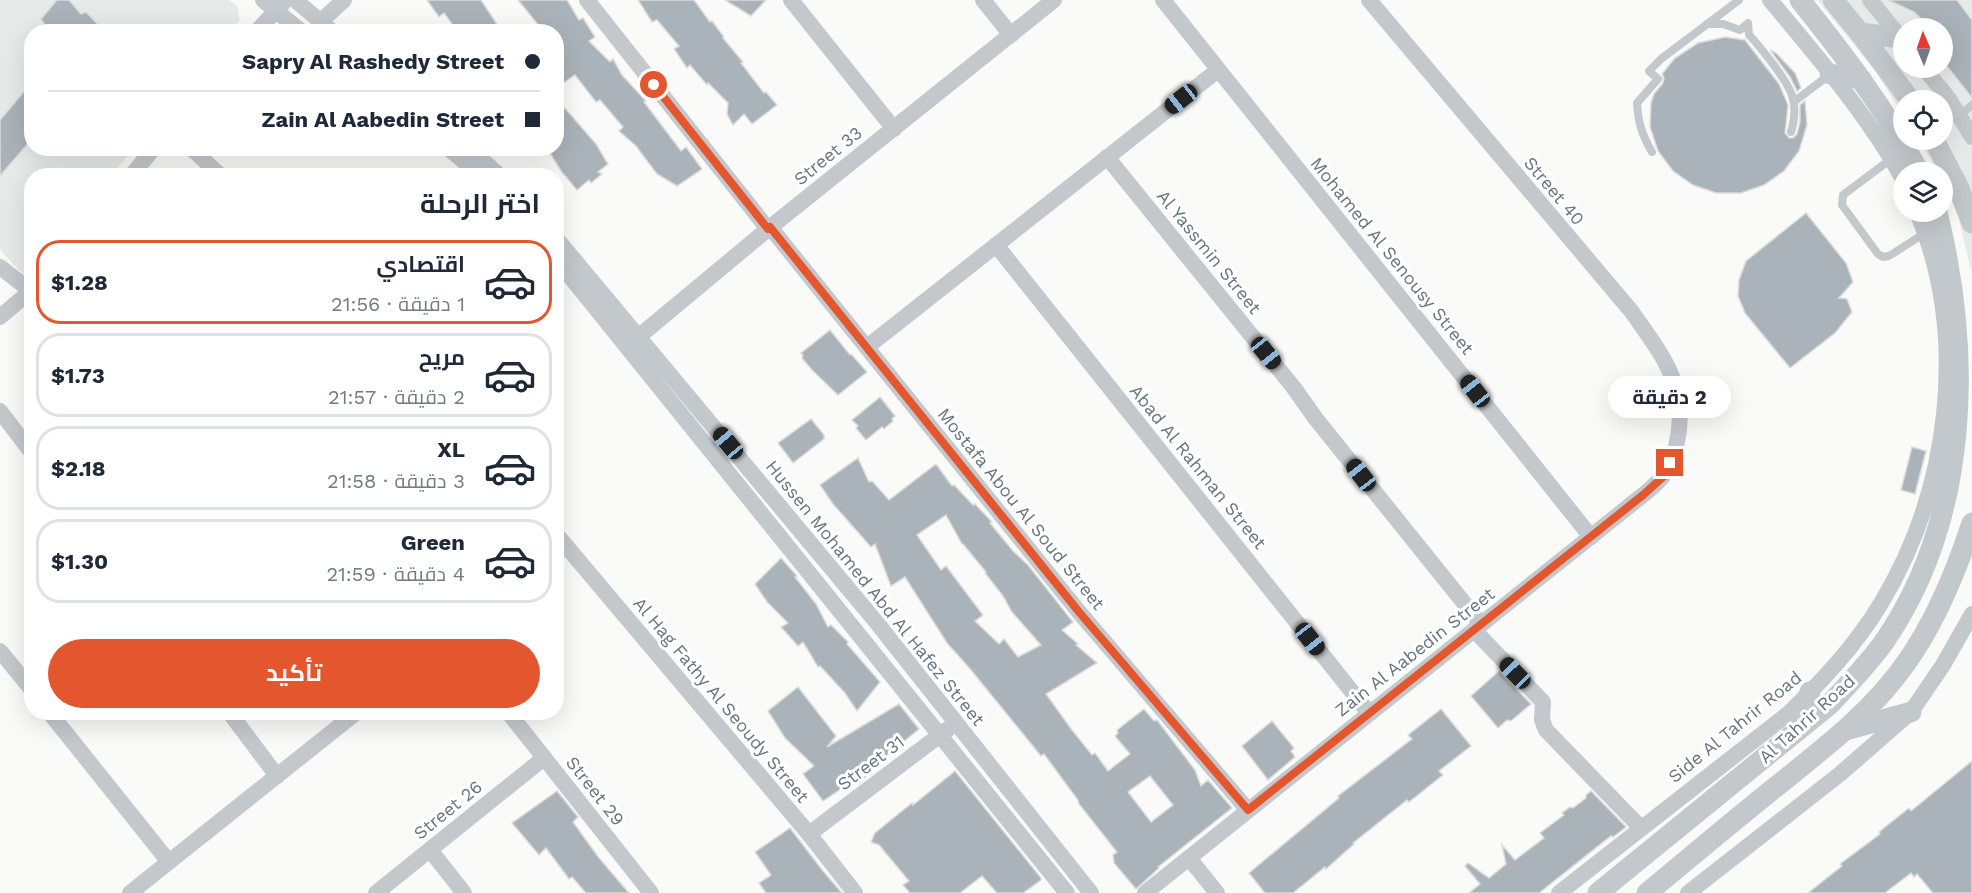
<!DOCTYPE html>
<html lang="ar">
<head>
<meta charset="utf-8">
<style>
	:root { --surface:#fff; --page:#f2f2f3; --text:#1f2937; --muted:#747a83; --line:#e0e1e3; --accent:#e4572e }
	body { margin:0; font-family:"Work Sans",Cairo,sans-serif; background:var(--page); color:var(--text); direction:rtl; height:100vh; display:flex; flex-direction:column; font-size:22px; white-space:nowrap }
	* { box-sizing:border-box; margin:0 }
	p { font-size:20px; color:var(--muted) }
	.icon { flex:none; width:33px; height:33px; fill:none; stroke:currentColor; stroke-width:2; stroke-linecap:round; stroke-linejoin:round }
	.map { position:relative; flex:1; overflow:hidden; direction:ltr }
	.details { position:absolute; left:24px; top:168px; width:540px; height:552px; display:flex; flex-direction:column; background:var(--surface); border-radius:24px; box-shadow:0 6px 24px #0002; direction:rtl }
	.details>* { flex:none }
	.hud { position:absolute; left:24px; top:24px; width:540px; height:132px; border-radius:24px; box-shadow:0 6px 24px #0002; direction:rtl; display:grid; align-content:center; height:132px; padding:0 24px; background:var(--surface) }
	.needle { width:39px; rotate:358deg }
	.controls { position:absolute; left:1893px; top:18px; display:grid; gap:12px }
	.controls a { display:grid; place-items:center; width:60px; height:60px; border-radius:50%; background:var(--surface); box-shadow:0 6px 24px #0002; font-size:30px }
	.end { position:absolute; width:27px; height:27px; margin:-14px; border:8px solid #e4572e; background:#fff; box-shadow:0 0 0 3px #fff }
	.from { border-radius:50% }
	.bubble { position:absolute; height:42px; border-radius:21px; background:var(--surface); box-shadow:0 6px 24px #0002; font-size:20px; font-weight:700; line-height:42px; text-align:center; direction:rtl }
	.car { position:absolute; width:18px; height:36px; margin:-18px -9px; border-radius:8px; box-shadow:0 0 4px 2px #0007; background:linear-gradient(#222 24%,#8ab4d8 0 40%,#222 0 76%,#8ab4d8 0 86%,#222 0) }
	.hud b { display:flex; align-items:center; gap:21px; height:57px; font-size:22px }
	.hud b+b { border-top:2px solid var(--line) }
	.hud i { width:15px; height:15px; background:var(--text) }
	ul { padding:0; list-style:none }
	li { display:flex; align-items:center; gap:18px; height:84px; margin:0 12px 9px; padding:0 12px; border:3px solid var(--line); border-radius:24px }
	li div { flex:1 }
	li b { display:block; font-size:22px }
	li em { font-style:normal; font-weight:700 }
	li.active { border-color:var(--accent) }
	li>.icon { width:54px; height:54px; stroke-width:1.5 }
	h2 { padding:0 24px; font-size:27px; line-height:72px }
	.action { display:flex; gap:12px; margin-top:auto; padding:12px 24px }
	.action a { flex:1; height:69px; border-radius:36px; background:var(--accent); color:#fff; font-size:24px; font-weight:700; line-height:69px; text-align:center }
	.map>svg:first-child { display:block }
</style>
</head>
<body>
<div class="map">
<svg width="1972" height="893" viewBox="0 0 1972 893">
	<rect width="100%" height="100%" fill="#fafaf8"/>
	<!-- built -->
	<g fill="#e8e9e9" fill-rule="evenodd">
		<polygon points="0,0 229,0 237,6 240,20 231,31 32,32 32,148 134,149 111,175 32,176 31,269 25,276 0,250"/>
		<path d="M1817 0H1972V274L1958 216 1943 183 1942 172H1938L1919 140H1942V100H1904L1903 116 1875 70ZM1904 28H1942V68H1904Z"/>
	</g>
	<!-- building -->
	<g fill="#aab3b9" stroke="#dcdcda" stroke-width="1.5" fill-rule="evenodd">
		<polygon points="57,0 69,0 81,14 86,12 105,32 49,32 41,19"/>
		<polygon points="427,0 481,0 502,32 458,32 444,13 439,17"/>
		<polygon points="518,0 567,0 579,20 583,18 595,37 589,41 610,62 613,59 622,75 646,101 644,102 681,151 686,147 702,169 677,186 657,174 636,146 619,131 623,127 600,100 596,102 575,75 556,88 556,32 544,32"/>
		<polygon points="638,0 694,0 710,22 712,21 724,37 723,38 743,62 741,63 764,93 766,92 777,105 752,124 744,114 733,125 727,114 728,103 708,83 707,85 690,65 687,68 674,49 679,46 657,20 652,22"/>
		<polygon points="725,0 766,0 751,16"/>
		<polygon points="1888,0 1957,0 1972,20 1972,98 1942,60 1942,28 1923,28 1921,19 1914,12"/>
		<polygon points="1725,37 1745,40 1779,84 1788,105 1785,133 1789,138 1793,138 1797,134 1800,122 1800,105 1805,101 1807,125 1799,151 1784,171 1764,185 1741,193 1716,193 1693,185 1673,171 1658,151 1650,127 1651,103 1654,94 1663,83 1664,78 1662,74 1675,58 1698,43"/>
		<polygon points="1770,50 1776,53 1795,73 1801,88 1797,91 1790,77"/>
		<polygon points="32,82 32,139 0,176 0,120"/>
		<polygon points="556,98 596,144 608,164 598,172 602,174 591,183 589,180 577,190 561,171 547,148 556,148"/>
		<polygon points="1806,213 1846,263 1853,282 1839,298 1847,299 1852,312 1835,333 1790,368 1745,313 1738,296 1739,280 1746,261"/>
		<polygon points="830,330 850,355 851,354 867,372 838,395 812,370 802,358 803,355 801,353"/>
		<polygon points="880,397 895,416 892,419 893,421 884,429 882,427 866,440 856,428 858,426 852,420"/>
		<polygon points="811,419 824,435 824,439 793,463 778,443"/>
		<polygon points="1912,447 1926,451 1915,494 1901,490"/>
		<path d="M858 458 869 482 872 481 889 500 936 464 952 486 954 485 973 505 975 504 992 522 990 523 1013 551 1028 565 1073 622 1062 630 1078 644 1076 645 1097 663 1046 694 1072 730 1092 755 1095 753 1108 771 1130 754 1115 736 1118 733 1117 730 1144 709 1154 721 1157 720 1195 770 1201 786 1208 780 1232 808 1158 867 1159 868 1136 889 1114 863 1113 855 1117 852 1079 804 1078 800 1044 754 1041 756 971 670 947 643 905 577 891 586 875 544 871 547 833 504 820 485ZM946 515 962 544H963L986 572 985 573 1003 596 1012 612 1041 645 1018 657 1004 639 999 644 975 621 983 615 946 566 941 570 917 535ZM1150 776 1173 805 1151 822 1128 792Z"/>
		<polygon points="781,558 797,576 795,577 816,604 828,627 831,625 848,642 847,644 880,682 857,711 845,693 820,666 818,667 803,642 798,646 781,627 788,623 767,602 755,584"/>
		<polygon points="1499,671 1531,704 1511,721 1507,720 1498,728 1471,696"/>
		<polygon points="798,687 836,736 827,747 899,704 919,729 879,762 861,782 858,784 856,779 823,801 803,774 814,766 785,738 768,711"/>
		<polygon points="1441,709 1471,746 1439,771 1443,775 1409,802 1407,800 1353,843 1354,844 1326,869 1325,867 1293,893 1265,893 1249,873 1339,798 1338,796 1412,739 1408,735"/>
		<polygon points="1272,721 1294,748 1291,751 1295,757 1268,780 1242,746"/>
		<polygon points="1972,761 1972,893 1933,893 1917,874 1914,877 1911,873 1885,893 1808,893 1842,866 1840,864 1880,834 1879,832 1909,808 1911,811"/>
		<polygon points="955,771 1041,878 1041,880 1023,893 997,893 982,876 960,893 910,893 903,885 909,881 879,845 871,842 875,833 912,803 913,805"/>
		<polygon points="557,791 578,817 573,822 599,858 629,893 586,893 572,877 569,879 546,848 539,855 512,823"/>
		<polygon points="1591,791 1626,827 1613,837 1611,836 1539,893 1469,893 1480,884 1465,866 1468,863 1489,878 1506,864 1502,845 1515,860 1544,838 1540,833 1564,815 1562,813 1570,807 1573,808 1586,798 1586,795"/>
		<polygon points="790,828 823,871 842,893 766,893 759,883 771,875 755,852"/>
	</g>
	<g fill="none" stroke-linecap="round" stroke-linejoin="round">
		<!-- service -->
		<g stroke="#c3c8cc" stroke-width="8">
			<path d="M1707 24H1723L1740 30 1748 23 1749 35C1758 44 1765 54 1773 64 1791 88 1800 102 1791 132"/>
			<polyline points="1795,101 1829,75"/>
			<polyline points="1959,116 1972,105"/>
			<path d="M1652 152C1642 135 1638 122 1637 103L1658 79 1649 71 1661 59 1739 0"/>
			<polyline points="1891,159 1843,195 1842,205 1878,254 1883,257 1889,256 1925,233"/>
		</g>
		<!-- minor -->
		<g stroke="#c3c8cc" stroke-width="16">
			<polyline points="263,0 302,32"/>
			<polyline points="295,0 333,32"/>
			<polyline points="587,0 768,229"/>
			<polyline points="791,0 894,129"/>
			<polyline points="983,0 1011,35"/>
			<polyline points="1163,0 1591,537"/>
			<path d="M1770 0C1818 58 1868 115 1904 181"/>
			<polyline points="1870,0 1904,42"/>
			<polyline points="321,21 344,0"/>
			<polyline points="256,32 283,3"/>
			<polyline points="1924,68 1949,99 1972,137"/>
			<polyline points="191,148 221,176"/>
			<polyline points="448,148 481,176"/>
			<polyline points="469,148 500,176"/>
			<polyline points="1107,157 1294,388 1316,419 1481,624"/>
			<polyline points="131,176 154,148"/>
			<polyline points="770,227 1079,612 1248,810"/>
			<polyline points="556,238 877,623 1091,893"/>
			<polyline points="996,245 1369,713"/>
			<polyline points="556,259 1067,893"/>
			<polyline points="0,267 31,291"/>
			<polyline points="0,317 32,290"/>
			<polyline points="631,343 768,229 1054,0"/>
			<polyline points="867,347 1218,70"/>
			<polyline points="0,411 32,453"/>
			<polyline points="556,534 809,834 855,893"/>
			<polyline points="1474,630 1543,702 1542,720 1546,730 1641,828"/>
			<polyline points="0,651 32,690"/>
			<polyline points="49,712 169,862"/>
			<polyline points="229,712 277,776"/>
			<polyline points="508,712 651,893"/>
			<polyline points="809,834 948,729"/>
			<polyline points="430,850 464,893"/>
			<polyline points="1189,858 1217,893"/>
			<polyline points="130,893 357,712"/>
			<polyline points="376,893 544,758"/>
			<path d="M1145 893 1643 495C1650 489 1658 483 1663 476 1670 467 1675 453 1677 442 1689 387 1662 355 1632 312L1369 0"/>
			<path d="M1559 893 1789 713C1823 680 1855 646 1880 605 1950 490 1969 337 1917 212"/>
			<polyline points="1688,893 1840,774 1911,712 1943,665 1972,614"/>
		</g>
		<!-- tertiary -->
		<g stroke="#c3c8cc" stroke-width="21">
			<path d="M1800 0C1844 55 1886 110 1919 172"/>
			<polyline points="1833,0 1860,33 1910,100"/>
			<polyline points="1860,33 1901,38"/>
			<polyline points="1830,74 1861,79"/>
			<polyline points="1934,140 1958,186 1972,223"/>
			<polyline points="1846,730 1911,712"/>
			<polyline points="1797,731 1810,692"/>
			<path d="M1598 893 1830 704C1849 684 1868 664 1884 642 1970 517 1972 354 1937 212"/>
			<path d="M1647 893C1687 860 1726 827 1767 794 1816 754 1869 716 1906 663 1936 621 1956 572 1972 523"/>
		</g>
	</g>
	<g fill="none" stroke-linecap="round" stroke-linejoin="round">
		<!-- route -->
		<polyline stroke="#e4572e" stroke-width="8" points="654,85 768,229 770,227 1079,612 1248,810 1643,495 1664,476 1670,463"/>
	</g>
	<g text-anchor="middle" stroke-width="6" stroke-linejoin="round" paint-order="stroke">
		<!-- street labels -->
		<g font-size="18" fill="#657683" stroke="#fff">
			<text transform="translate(828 156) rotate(-39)" y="6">Street 33</text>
			<text transform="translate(1554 191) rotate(50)" y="6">Street 40</text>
			<text transform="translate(1209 252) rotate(51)" y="6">Al Yassmin Street</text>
			<text transform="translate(1392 256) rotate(51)" y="6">Mohamed Al Senousy Street</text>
			<text transform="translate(1198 467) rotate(51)" y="6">Abad Al Rahman Street</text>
			<text transform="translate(1021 509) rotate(51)" y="6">Mostafa Abou Al Soud Street</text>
			<text transform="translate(875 593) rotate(51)" y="6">Hussen Mohamed Abd Al Hafez Street</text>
			<text transform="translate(1415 652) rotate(-38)" y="6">Zain Al Aabedin Street</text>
			<text transform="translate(721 700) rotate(50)" y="6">Al Hag Fathy Al Seoudy Street</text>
			<text transform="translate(1807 719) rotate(-42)" y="6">Al Tahrir Road</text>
			<text transform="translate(1735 727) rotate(-39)" y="6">Side Al Tahrir Road</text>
			<text transform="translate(871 763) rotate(-37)" y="6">Street 31</text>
			<text transform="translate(595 791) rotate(52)" y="6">Street 29</text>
			<text transform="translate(448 810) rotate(-39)" y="6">Street 26</text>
		</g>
	</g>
</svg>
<div class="controls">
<a><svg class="needle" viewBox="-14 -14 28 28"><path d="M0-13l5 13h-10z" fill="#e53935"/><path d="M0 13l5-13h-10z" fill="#747a83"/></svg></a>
<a><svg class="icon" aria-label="locate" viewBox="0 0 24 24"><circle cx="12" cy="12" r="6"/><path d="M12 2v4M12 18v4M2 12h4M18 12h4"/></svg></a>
<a><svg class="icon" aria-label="layers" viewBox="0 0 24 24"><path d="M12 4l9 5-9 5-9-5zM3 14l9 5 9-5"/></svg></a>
</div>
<i class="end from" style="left:654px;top:85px"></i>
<i class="end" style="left:1670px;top:463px"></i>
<div class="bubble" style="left:1608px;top:376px;width:123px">2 دقيقة</div>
<i class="car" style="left:1181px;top:99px;rotate:232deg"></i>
<i class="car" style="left:1266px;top:353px;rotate:141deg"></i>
<i class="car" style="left:1475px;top:391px;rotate:322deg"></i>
<i class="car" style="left:728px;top:443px;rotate:320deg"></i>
<i class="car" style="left:1361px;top:475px;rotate:322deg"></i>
<i class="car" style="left:1310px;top:639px;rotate:142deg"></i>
<i class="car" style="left:1515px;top:673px;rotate:316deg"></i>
<div class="hud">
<b><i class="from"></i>Sapry Al Rashedy Street</b>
<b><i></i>Zain Al Aabedin Street</b>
</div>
<section class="details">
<h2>اختر الرحلة</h2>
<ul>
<li class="active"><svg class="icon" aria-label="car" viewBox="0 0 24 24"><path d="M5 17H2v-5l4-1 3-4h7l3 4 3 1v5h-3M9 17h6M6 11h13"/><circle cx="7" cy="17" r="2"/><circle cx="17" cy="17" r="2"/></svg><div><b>اقتصادي</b><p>1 دقيقة · 21:56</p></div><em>$1.28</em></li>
<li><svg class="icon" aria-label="car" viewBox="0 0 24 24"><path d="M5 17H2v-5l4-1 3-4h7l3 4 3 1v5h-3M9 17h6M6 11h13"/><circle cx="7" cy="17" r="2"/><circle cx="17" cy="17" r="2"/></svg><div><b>مريح</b><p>2 دقيقة · 21:57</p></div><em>$1.73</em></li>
<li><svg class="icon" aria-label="car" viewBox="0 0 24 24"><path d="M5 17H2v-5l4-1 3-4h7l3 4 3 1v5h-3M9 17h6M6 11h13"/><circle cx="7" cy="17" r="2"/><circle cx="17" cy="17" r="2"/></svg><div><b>XL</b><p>3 دقيقة · 21:58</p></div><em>$2.18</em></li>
<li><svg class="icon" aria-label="car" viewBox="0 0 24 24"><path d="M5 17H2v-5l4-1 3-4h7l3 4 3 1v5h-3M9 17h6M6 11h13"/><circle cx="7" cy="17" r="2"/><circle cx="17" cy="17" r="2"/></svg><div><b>Green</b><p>4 دقيقة · 21:59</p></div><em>$1.30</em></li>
</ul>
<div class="action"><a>تأكيد</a></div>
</section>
</div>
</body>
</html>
